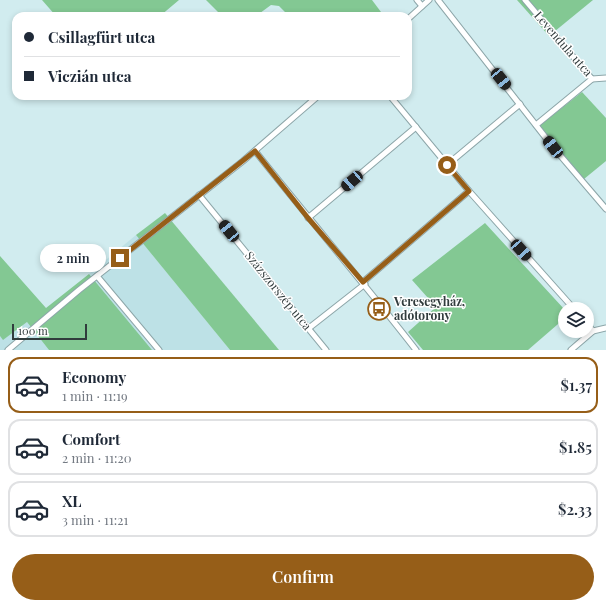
<!DOCTYPE html>
<html lang="en">
<head>
<meta charset="utf-8">
<style>
	:root { --surface:#fff; --page:#f6f6f7; --text:#1f2937; --muted:#747a83; --line:#e0e1e3; --accent:#965e18 }
	body { margin:0; font-family:"Playfair Display",serif; background:var(--page); color:var(--text); height:100vh; display:flex; flex-direction:column; font-size:15px; white-space:nowrap }
	* { box-sizing:border-box; margin:0 }
	p { font-size:13px; color:var(--muted) }
	.icon { flex:none; width:22px; height:22px; fill:none; stroke:currentColor; stroke-width:2; stroke-linecap:round; stroke-linejoin:round }
	.map { position:relative; height:350px; overflow:hidden }
	.drawer { display:flex; flex-direction:column; background:var(--surface); flex:1 }
	.drawer>* { flex:none }
	.banner { position:absolute; left:12px; top:12px; width:400px; height:88px; border-radius:12px; box-shadow:0 2px 6px #0003; display:grid; align-content:center; height:88px; padding:0 12px; background:var(--surface) }
	.fabs { position:absolute; left:558px; top:302px; display:grid; gap:8px }
	.fabs a { display:grid; place-items:center; width:36px; height:36px; border-radius:50%; background:var(--surface); box-shadow:0 2px 6px #0003; font-size:20px }
	.scale { position:absolute; left:12px; bottom:10px; width:75px; box-sizing:border-box; padding-left:4px; border:2px solid #313c3d; border-top:0; font-size:11px; line-height:14px; white-space:nowrap; color:#313c3d; -webkit-text-stroke:3px #fff; paint-order:stroke }
	.end { position:absolute; width:18px; height:18px; margin:-9px; border:5px solid #965e18; background:#fff; box-shadow:0 0 0 2px #fff }
	.from { border-radius:50% }
	.bubble { position:absolute; height:28px; border-radius:14px; background:var(--surface); box-shadow:0 2px 6px #0003; font-size:13px; font-weight:600; line-height:28px; text-align:center }
	.car { position:absolute; width:12px; height:24px; margin:-12px -6px; border-radius:5px; box-shadow:0 0 3px 1px #0007; background:linear-gradient(#222 24%,#8ab4d8 0 40%,#222 0 76%,#8ab4d8 0 86%,#222 0) }
	.banner b { display:flex; align-items:center; gap:14px; height:38px; font-size:15px }
	.banner b+b { border-top:1px solid var(--line) }
	.banner i { width:10px; height:10px; background:var(--text) }
	ul { padding:7px 0 0; list-style:none }
	li { display:flex; align-items:center; gap:12px; height:56px; margin:0 8px 6px; padding:0 4px; border:2px solid var(--line); border-radius:12px }
	li div { flex:1 }
	li b { display:block; font-size:15px }
	li em { font-style:normal; font-weight:600 }
	li.on { border-color:var(--accent) }
	li>.icon { width:36px; height:36px; stroke-width:1.5 }
	.primary-button { display:flex; gap:8px; margin-top:auto; padding:8px 12px }
	.primary-button a { flex:1; height:46px; border-radius:24px; background:var(--accent); color:#fff; font-size:16px; font-weight:600; line-height:46px; text-align:center }
	.map>svg:first-child { display:block }
</style>
</head>
<body>
<div class="map">
<svg width="606" height="350" viewBox="0 0 606 350">
	<rect width="100%" height="100%" fill="#d1ecef"/>
	<!-- built -->
	<g fill="#bde1e6">
		<polygon points="136,235 230,350 152,350 89,274"/>
		<polygon points="27,322 49,350 0,350 0,336 4,339"/>
	</g>
	<!-- green -->
	<g fill="#83c893">
		<polygon points="42,0 179,0 160,16 56,16"/>
		<polygon points="206,0 372,0 384,16 289,16 279,6 271,5 256,16 222,16"/>
		<polygon points="517,0 593,0 549,36"/>
		<polygon points="582,92 606,118 606,161 584,179 555,147 540,125"/>
		<polygon points="165,213 279,350 230,350 136,235"/>
		<polygon points="485,223 565,310 565,318 528,350 423,350 408,332 436,307 412,280"/>
		<polygon points="0,256 46,308 89,274 152,350 49,350 27,322 3,340 0,336"/>
	</g>
	<g fill="none" stroke-linecap="round" stroke-linejoin="round">
		<!-- street casing -->
		<g stroke="#8da6a9" stroke-width="7">
			<g id="street">
				<polyline points="417,0 422,6"/>
				<polyline points="438,0 553,147 606,209"/>
				<polyline points="525,0 592,79 606,78"/>
				<polyline points="408,19 429,0"/>
				<polyline points="390,96 469,191 574,309"/>
				<polyline points="536,125 592,79"/>
				<path d="M255 151C308 218 364 283 416 350"/>
				<polyline points="447,165 520,104"/>
				<polyline points="199,195 326,350"/>
				<polyline points="308,218 416,127"/>
				<polyline points="97,276 159,350"/>
				<polyline points="363,282 469,191"/>
				<polyline points="587,324 593,331"/>
				<polyline points="309,328 365,284"/>
				<polyline points="8,350 79,290 243,161 318,96"/>
				<polyline points="571,350 593,331 606,328"/>
			</g>
		</g>
		<!-- street -->
		<use href="#street" stroke="#fff" stroke-width="5"/>
	</g>
	<g fill="none" stroke-linecap="round" stroke-linejoin="round">
		<!-- route -->
		<polyline stroke="#965e18" stroke-width="5" points="120,258 255,151 308,218 363,282 469,191 447,165"/>
	</g>
	<!-- icons -->
	<defs>
		<g id="bus-ring" transform="scale(1.15)"><circle r="9.5" fill="#fff" stroke="#965e18" stroke-width="1.5"/><path d="M-5-6H5V4H4V6H2V4H-2V6H-4V4H-5ZM-3.5-4V0h7V-4ZM-3.5 1.2v1.5H-2V1.2ZM2 1.2v1.5H3.5V1.2Z" fill="#965e18"/></g>
	</defs>
	<g fill-rule="evenodd">
		<use href="#bus-ring" x="379" y="309"/>
	</g>
	<g text-anchor="middle" stroke-width="3" stroke-linejoin="round" paint-order="stroke">
		<!-- street labels -->
		<g font-size="12" fill="#313c3d" stroke="#fff">
			<text transform="translate(563 44) rotate(49)" y="4">Levendula utca</text>
			<text transform="translate(278 291) rotate(51)" y="4">Százszorszép utca</text>
		</g>
		<!-- poi labels -->
		<g font-size="12" font-weight="bold" fill="#313c3d" stroke="#fff" text-anchor="start">
			<text x="394" y="306">Veresegyház,<tspan x="394" dy="14">adótorony</tspan></text>
		</g>
	</g>
</svg>
<div class="fabs">
<a><svg class="icon" aria-label="layers" viewBox="0 0 24 24"><path d="M12 4l9 5-9 5-9-5zM3 14l9 5 9-5"/></svg></a>
</div>
<div class="scale">100 m</div>
<i class="end from" style="left:447px;top:165px"></i>
<i class="end" style="left:120px;top:258px"></i>
<div class="bubble" style="left:40px;top:244px;width:66px">2 min</div>
<i class="car" style="left:501px;top:79px;rotate:141deg"></i>
<i class="car" style="left:553px;top:147px;rotate:322deg"></i>
<i class="car" style="left:352px;top:181px;rotate:229deg"></i>
<i class="car" style="left:229px;top:231px;rotate:321deg"></i>
<i class="car" style="left:521px;top:250px;rotate:138deg"></i>
<div class="banner">
<b><i class="from"></i>Csillagfürt utca</b>
<b><i></i>Viczián utca</b>
</div>
</div>
<section class="drawer">
<ul>
<li class="on"><svg class="icon" aria-label="car" viewBox="0 0 24 24"><path d="M5 17H2v-5l4-1 3-4h7l3 4 3 1v5h-3M9 17h6M6 11h13"/><circle cx="7" cy="17" r="2"/><circle cx="17" cy="17" r="2"/></svg><div><b>Economy</b><p>1 min · 11:19</p></div><em>$1.37</em></li>
<li><svg class="icon" aria-label="car" viewBox="0 0 24 24"><path d="M5 17H2v-5l4-1 3-4h7l3 4 3 1v5h-3M9 17h6M6 11h13"/><circle cx="7" cy="17" r="2"/><circle cx="17" cy="17" r="2"/></svg><div><b>Comfort</b><p>2 min · 11:20</p></div><em>$1.85</em></li>
<li><svg class="icon" aria-label="car" viewBox="0 0 24 24"><path d="M5 17H2v-5l4-1 3-4h7l3 4 3 1v5h-3M9 17h6M6 11h13"/><circle cx="7" cy="17" r="2"/><circle cx="17" cy="17" r="2"/></svg><div><b>XL</b><p>3 min · 11:21</p></div><em>$2.33</em></li>
</ul>
<div class="primary-button"><a>Confirm</a></div>
</section>
</body>
</html>
